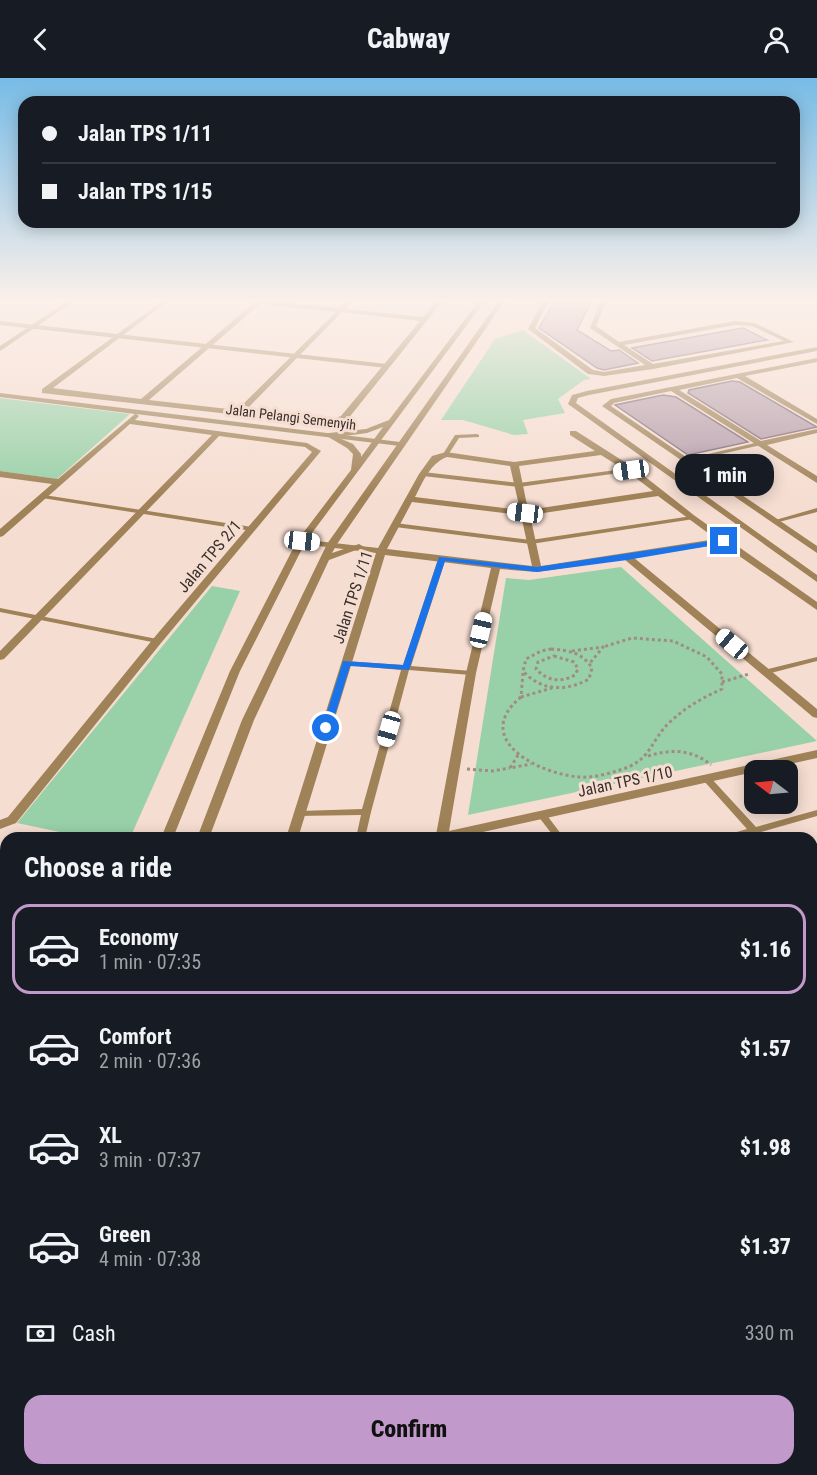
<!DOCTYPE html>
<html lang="en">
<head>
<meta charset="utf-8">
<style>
	:root { --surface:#171b24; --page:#242831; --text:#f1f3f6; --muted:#9ea1a6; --line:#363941; --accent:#c199cb }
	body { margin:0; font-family:"Roboto Condensed",sans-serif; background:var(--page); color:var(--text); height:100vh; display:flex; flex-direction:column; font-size:22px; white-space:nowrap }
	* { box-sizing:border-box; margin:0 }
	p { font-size:20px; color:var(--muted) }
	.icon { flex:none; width:33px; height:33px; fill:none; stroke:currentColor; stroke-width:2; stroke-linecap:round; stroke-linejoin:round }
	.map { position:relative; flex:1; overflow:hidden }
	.drawer { position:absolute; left:0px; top:754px; width:818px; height:644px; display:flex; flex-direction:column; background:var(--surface); border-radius:18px 18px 0 0; box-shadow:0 3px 15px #0003 }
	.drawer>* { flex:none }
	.top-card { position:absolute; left:18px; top:18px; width:782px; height:132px; border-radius:18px; box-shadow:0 3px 15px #0003; display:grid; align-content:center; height:132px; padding:0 24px; background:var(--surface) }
	.needle { width:39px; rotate:286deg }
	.buttons { position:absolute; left:744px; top:682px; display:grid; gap:12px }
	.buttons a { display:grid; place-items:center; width:54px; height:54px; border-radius:12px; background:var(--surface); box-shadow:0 3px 15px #0003; font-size:30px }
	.end { position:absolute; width:27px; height:27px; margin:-14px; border:8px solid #1a73e8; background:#fff; box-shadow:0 0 0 3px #fff }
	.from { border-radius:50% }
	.bubble { position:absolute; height:42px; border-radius:18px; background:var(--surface); box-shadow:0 3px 15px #0003; font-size:20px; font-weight:800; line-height:42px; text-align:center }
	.car { position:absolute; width:18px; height:36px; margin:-18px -9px; border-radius:8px; box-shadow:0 0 4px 2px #0007; background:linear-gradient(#fff 24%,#345 0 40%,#fff 0 76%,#345 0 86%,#fff 0) }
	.top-card b { display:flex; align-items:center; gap:21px; height:57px; font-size:22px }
	.top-card b+b { border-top:2px solid var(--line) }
	.top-card i { width:15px; height:15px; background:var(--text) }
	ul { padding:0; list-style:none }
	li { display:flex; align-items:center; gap:18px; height:90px; margin:0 12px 9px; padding:0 12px; border:3px solid transparent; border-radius:18px }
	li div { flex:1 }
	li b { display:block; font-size:22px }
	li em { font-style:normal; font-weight:800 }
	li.selected { border-color:var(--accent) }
	li>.icon { width:54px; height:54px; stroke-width:1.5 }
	h2 { padding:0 24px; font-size:27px; line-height:72px }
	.pay { display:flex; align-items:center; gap:15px; height:66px; padding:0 24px; font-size:22px }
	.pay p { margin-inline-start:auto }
	.primary-button { display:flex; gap:12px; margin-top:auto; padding:12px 24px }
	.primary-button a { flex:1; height:69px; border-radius:18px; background:var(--accent); color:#111; font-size:24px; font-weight:800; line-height:69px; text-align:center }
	header { display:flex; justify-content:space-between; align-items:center; height:78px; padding:0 24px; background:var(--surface); font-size:27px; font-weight:800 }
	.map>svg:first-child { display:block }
</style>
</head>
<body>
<header><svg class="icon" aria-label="back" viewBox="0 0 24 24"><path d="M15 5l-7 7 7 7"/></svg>Cabway<svg class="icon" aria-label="person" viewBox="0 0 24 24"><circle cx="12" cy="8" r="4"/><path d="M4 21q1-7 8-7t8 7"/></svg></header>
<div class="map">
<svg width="817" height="1397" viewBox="0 0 817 1397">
	<rect width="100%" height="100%" fill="#f6ddd1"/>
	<!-- green -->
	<g fill="#98d1a8">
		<polygon points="523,252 591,301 584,302 558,321 565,335 523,342 528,356 514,357 463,342 441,342 495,261"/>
		<polygon points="0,320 130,336 57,401 0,393"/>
		<polygon points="621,489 817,663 468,737 506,500 529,502"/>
		<polygon points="212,508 240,513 130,760 88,760 17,745"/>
	</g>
	<!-- building -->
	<g fill="#b69fac" stroke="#7d6874" stroke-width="1.5">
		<polygon points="554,224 591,224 577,252 611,273 619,272 638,285 604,292 597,290 539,250"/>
		<polygon points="743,250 767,262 652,283 632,270"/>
		<polygon points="732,303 740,304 817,349 761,361 688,315 689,312"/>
		<polygon points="663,317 676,319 748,364 688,377 615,327"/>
	</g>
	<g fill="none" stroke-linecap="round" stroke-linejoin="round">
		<!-- path -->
		<g stroke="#9f8d85" stroke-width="3" stroke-dasharray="3 3" stroke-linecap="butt">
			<path d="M551 571C568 572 583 575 592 590L589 601C566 614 541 613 523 593L526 581 541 573Z"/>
			<polyline points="572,573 603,569 590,585"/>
			<path d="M554 578 574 584 578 591 575 597C561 605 547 603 536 591L538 584Z"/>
			<polyline points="523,595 521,619 552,610"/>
			<polyline points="722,604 749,596"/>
			<path d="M521 619C470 661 539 696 579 699 593 700 607 696 620 692 653 682 649 663 671 643 686 629 704 619 722 611V596L707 579 673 563 632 560 603 569"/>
			<polyline points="518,677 510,690 531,686"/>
			<path d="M648 678C671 671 692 671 711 687"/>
			<polyline points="467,691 493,693 510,690"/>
		</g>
		<!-- service -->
		<g fill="#9f8257" fill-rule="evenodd">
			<polygon points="0,243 387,286 390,288 387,290 0,247"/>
			<polygon points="477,356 479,357 479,359 459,360 448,377 443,376 455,357"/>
			<polygon points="759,364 762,366 761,367 686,384 683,382"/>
			<polygon points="631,390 633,391 633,393 519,409 423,398 420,396 423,394 519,405"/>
			<polygon points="44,417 252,449 255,451 252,453 42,420 41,419"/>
			<polygon points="817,430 817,434 775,445 772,443"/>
			<polygon points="692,438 694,439 694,441 531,466 395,449 392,447 395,445 531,462"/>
			<polygon points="439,478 445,478 446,480 411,588 471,593 475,595 471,597 409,592 371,734 365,760 356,760 361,737 297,738 295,736 297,734 300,733 362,731 401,592 346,587 342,585 346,583 403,587"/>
			<polygon points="0,530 157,561 161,563 157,565 0,534"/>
			<polygon points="817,579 817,583 767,596 763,594 764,592"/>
			<polygon points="707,698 710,699 756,749 817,732 817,738 761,754 765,760 756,760 752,756 736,760 722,760 723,758 747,751 704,703 702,701 704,699"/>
			<polygon points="543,735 546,736 564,760 555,760 538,738"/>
			<polygon points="812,813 817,816 817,827 812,823"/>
			<polygon points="817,1087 817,1098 812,1099 812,1089"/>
			<polygon points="812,1120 817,1123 817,1141 812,1137"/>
		</g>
		<!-- minor -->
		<g fill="#9f8257" fill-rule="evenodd">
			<polygon points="66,224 73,224 0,273 0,268"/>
			<path d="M161 224H167L53 310 141 321 255 224H274L339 230 346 224H352L346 231 423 239 436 224H442L347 342 326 347 42 315V311ZM260 226 336 234 237 332 149 322ZM342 234 420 243 341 338 326 343 245 333Z"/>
			<path d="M542 224H548L535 250 593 292 604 294 645 287 590 250 600 224H606L596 248 619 264 735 243 755 245 794 264 653 291 604 298 588 296 528 251ZM735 247 752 248 784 263 653 286 624 267Z"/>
			<polygon points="817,269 817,273 589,317 578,320 576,325 817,497 817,504 568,326 572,317 587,313"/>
			<polygon points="817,280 817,284 745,298 817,341 817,346 737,300 679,312 761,363 817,351 817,355 767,367 817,398 817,405 671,313 614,325 611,328 817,468 817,475 602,328 611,321"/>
			<polygon points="0,315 400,364 404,366 400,368 136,336 139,338 135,342 307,365 321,373 161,565 16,745 0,751 0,742 8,739 153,561 312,374 305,369 219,358 4,581 0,582 0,573 212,357 130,346 3,458 0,459 0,451 52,406 0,399 0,393 58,401 135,336 0,319"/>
			<path d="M570 353H576L634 390 695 438 817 524V532L722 466 633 479 817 631V640L813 639 624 481 537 494 500 491 476 595 449 753 817 672V680L456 760H433L436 757 466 595 491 490 385 477 298 760H286L376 475 302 466 299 465V461L378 470 419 396 432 378 446 374 514 384 595 373 570 357ZM601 377 628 394 653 413 528 432 519 388ZM447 379 510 388 520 432 415 419C423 404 430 385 447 379ZM658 418 716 461 541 488 530 437ZM412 424 521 437 532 488 387 471Z"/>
			<polygon points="817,788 817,797 812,798 812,789"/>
			<polygon points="817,927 817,939 812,941 812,929"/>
			<polygon points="817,977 817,990 812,991 812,979"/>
			<polygon points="0,1201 6,1202 6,1220 0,1219"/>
			<polygon points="817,1229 817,1247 812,1249 812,1231"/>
			<polygon points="122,1392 142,1392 141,1397 121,1397"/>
			<polygon points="304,1392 336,1392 334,1397 302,1397"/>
			<polygon points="404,1392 424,1392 425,1397 405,1397"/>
		</g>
		<!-- tertiary -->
		<g fill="#9f8257" fill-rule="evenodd">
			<path d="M478 224H484L306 463 240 593 173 760H161L230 593 297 463 351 392 353 376 347 370 325 357 329 355 366 351 389 342ZM383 349 361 379V376L353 366 337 359 367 355Z"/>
			<polygon points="498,224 504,224 337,466 332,475 359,466 364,469 329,482 254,642 209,760 197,760 242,642 327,466"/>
			<polygon points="6,1081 6,1100 0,1102 0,1083"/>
			<polygon points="6,1149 6,1178 0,1180 0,1151"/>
			<polygon points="6,1301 6,1336 0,1339 0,1304"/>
		</g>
	</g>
	<!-- sky -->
	<linearGradient id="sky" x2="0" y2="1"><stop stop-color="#77bbe6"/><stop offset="0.53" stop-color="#fbf0ea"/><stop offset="1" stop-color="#fbf0ea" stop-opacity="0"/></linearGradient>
	<rect width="817" height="419" fill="url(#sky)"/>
	<!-- route -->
	<polygon fill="#1a73e8" points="724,461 727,461 727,465 627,482 537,494 445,483 409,592 350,588 331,650 326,652 322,650 343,583 403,587 439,479 537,489"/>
	<g text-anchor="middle" stroke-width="6" stroke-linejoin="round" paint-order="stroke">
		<!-- far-street labels -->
		<g font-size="14" fill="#392f2b" stroke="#f6ddd1">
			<text transform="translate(291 339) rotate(7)" y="5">Jalan Pelangi Semenyih</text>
		</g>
		<!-- street labels -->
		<g font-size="16" fill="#392f2b" stroke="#f6ddd1">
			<text transform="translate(209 478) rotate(-50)" y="6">Jalan TPS 2/1</text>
			<text transform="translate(352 519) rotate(-72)" y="6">Jalan TPS 1/11</text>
			<text transform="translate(625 703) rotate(-12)" y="6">Jalan TPS 1/10</text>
		</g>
	</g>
</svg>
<div class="buttons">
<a><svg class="needle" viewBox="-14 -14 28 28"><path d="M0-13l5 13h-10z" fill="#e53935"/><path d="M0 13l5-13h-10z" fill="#9ea1a6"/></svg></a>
</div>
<i class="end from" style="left:326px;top:650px"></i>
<i class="end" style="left:724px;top:463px"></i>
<div class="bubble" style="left:675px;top:376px;width:99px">1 min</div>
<i class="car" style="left:631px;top:392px;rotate:262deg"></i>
<i class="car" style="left:525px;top:435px;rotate:277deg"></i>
<i class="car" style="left:302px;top:463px;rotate:96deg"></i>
<i class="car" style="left:481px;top:552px;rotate:13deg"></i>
<i class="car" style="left:732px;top:566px;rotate:310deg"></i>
<i class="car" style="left:389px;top:651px;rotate:196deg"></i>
<div class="top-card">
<b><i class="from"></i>Jalan TPS 1/11</b>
<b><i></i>Jalan TPS 1/15</b>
</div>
<section class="drawer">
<h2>Choose a ride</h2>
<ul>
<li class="selected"><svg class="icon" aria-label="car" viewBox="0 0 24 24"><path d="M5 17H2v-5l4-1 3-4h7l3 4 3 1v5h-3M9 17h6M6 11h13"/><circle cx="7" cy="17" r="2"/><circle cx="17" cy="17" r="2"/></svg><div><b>Economy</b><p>1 min · 07:35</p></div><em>$1.16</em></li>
<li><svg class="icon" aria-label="car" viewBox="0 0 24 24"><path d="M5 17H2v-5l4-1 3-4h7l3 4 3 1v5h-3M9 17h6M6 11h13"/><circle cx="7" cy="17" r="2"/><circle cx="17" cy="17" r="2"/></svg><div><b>Comfort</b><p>2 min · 07:36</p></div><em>$1.57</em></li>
<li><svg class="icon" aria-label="car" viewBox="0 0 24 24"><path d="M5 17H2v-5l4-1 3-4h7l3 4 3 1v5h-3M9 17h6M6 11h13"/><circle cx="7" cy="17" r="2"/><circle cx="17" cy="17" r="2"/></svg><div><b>XL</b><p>3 min · 07:37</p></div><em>$1.98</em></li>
<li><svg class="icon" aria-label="car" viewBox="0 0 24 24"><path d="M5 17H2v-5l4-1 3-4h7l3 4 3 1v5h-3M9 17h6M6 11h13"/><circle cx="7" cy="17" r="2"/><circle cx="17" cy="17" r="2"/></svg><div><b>Green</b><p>4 min · 07:38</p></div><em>$1.37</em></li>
</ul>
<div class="pay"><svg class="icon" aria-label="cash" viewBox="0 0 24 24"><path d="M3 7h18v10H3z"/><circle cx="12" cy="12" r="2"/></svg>Cash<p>330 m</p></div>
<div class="primary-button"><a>Confirm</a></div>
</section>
</div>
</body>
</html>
